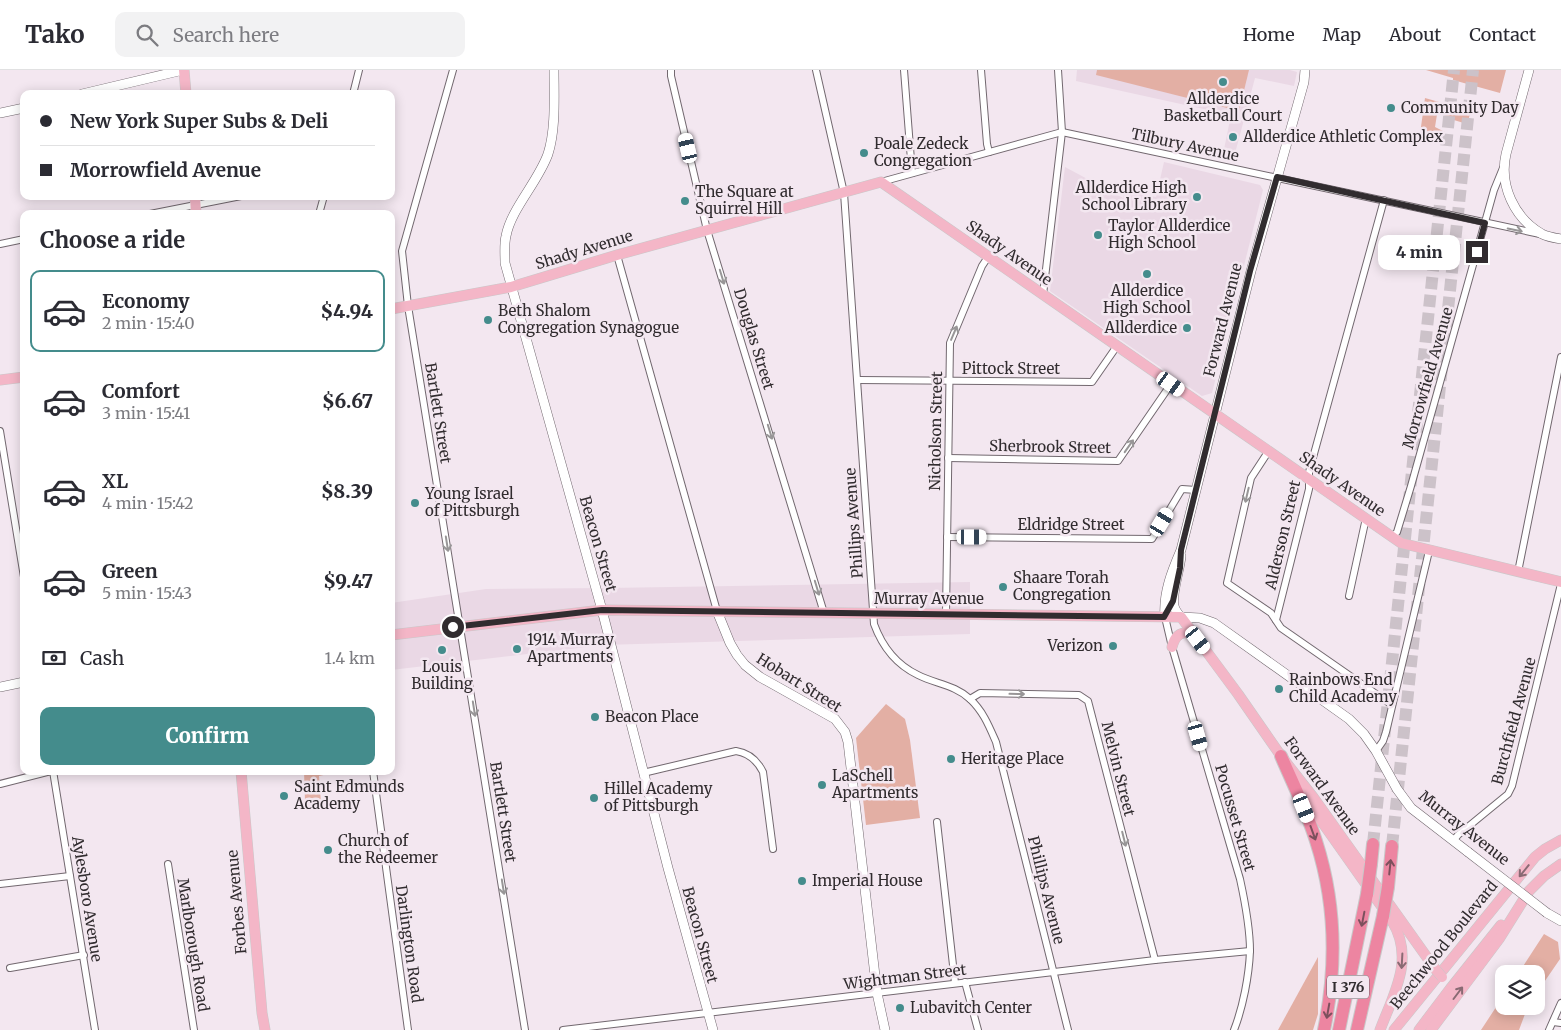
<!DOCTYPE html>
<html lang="en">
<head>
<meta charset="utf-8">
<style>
	:root { --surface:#fff; --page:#f2f2f3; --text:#2b2b33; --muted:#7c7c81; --line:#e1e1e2; --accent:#448c8c }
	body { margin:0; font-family:Merriweather,serif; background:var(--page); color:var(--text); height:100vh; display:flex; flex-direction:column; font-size:19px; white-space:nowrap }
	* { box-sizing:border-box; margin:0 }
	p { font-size:16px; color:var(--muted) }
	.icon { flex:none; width:28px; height:28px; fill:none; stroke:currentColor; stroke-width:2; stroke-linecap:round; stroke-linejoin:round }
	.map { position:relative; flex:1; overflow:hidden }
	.side { position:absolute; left:20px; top:140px; width:375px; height:565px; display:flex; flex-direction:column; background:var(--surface); border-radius:10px; box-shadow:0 2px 12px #0003 }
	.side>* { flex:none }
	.top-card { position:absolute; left:20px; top:20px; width:375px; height:110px; border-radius:10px; box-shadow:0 2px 12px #0003; display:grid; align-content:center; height:110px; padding:0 20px; background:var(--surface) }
	.tools { position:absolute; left:1495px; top:895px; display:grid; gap:10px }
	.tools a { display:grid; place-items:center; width:50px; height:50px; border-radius:10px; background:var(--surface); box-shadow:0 2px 12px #0003; font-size:25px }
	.end { position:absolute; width:22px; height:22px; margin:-11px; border:6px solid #312c2f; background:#fff; box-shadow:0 0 0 2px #fff }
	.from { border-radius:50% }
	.bubble { position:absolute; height:35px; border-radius:10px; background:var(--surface); box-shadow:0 2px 12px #0003; font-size:16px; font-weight:800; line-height:35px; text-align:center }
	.car { position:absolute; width:15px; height:30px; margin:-15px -8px; border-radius:6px; box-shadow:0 0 4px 1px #0007; background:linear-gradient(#fff 24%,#345 0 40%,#fff 0 76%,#345 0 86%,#fff 0) }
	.top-card b { display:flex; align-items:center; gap:18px; height:48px; font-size:19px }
	.top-card b+b { border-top:1px solid var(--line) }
	.top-card i { width:12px; height:12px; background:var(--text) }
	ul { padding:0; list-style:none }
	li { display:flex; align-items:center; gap:15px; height:82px; margin:0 10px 8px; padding:0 10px; border:2px solid transparent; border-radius:10px }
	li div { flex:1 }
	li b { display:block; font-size:19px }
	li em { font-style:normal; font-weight:800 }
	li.on { border-color:var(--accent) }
	li>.icon { width:45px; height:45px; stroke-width:1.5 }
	h2 { padding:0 20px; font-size:22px; line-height:60px }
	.pay { display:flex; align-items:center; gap:12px; height:55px; padding:0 20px; font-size:19px }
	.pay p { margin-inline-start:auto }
	.cta { display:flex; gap:10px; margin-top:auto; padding:10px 20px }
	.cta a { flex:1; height:58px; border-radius:10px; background:var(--accent); color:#fff; font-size:20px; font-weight:800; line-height:58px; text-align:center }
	header { display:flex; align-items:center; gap:30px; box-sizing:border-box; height:70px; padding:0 25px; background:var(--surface); border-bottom:1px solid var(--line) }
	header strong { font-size:24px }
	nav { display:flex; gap:28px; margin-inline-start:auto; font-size:18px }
	.search { width:350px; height:45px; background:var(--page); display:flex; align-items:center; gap:12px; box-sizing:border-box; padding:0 18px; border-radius:10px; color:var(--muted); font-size:19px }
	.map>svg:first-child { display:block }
</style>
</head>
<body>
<header>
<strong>Tako</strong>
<div class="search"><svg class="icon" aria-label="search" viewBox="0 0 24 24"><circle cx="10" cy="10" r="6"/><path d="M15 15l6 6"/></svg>Search here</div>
<nav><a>Home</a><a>Map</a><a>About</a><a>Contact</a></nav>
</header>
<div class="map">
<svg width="1561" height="960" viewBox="0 0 1561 960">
	<rect width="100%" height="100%" fill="#f3e7f0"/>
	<!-- built -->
	<g fill="#ead8e5">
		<polygon points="1077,0 1290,0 1297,2 1294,16 1255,8 1233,91 1222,89 1231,45 1076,11"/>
		<polygon points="1164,92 1260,115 1263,120 1212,323 1202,326 1050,221 1065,97 1123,128 1125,120 1156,127"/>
		<polygon points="970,512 970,564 604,575 391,600 391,533 486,519 608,518"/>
	</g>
	<!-- green -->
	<g fill="#e3afa4">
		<polygon points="1097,0 1249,0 1239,41 1096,5"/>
		<polygon points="1426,0 1506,0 1500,23 1453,10 1453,8"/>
		<polygon points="1425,28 1439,32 1435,57 1445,62 1441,74 1420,64"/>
		<polygon points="1447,34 1471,41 1467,54 1444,47"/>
		<polygon points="886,634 905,649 910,670 920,748 866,755 856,668"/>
		<polygon points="304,701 328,701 328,704 319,706 321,733 314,733 313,730 305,731"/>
		<polygon points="1544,864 1558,872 1560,889 1536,924 1536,904 1518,904"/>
		<polygon points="1318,887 1318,944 1313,960 1278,960"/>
		<polygon points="1504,925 1504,936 1528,936 1519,960 1481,960"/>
	</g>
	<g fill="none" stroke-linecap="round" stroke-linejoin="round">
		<!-- highway-tunnel -->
		<g stroke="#ccc2c9" stroke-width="12" stroke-dasharray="12 6" stroke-linecap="butt">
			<polyline points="1373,774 1454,0"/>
			<polyline points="1392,776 1473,0"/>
		</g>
		<!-- street casing -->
		<g stroke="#72686f" stroke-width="8">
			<g id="street">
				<polyline points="453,0 402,181 408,236 525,960"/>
				<polyline points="671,0 671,6 707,160 824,543"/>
				<path d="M816 0 844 123 874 554C882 576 897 595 918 605 936 614 955 615 970 629 983 641 989 656 996 672L1068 960"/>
				<polyline points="904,0 912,103"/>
				<polyline points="981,0 987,74 989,82"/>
				<polyline points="353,24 359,0"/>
				<polyline points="881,112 1062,62 1540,164"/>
				<polyline points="150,144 241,126"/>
				<polyline points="319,144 324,126"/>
				<polyline points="0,174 24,169"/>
				<polyline points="617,185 717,541"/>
				<polyline points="1043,225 1062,62 1058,0"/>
				<polyline points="858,310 1092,312 1117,276"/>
				<polyline points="0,361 24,507"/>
				<polyline points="1268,382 1251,408 1227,513 1271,543 1281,558 1392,635"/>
				<polyline points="948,388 1118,391 1171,314"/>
				<polyline points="947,467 1152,469 1182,419 1196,420"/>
				<polyline points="1392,467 1397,462 1411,416 1494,120 1503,98"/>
				<polyline points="1518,502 1561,287"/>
				<polyline points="1349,526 1366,448"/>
				<polyline points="946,544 950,273 982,196 988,187"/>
				<path d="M1165 547 1172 577 1240 809C1245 832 1250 857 1250 881 1249 906 1243 937 1234 960"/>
				<polyline points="1276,550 1309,419 1309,402 1384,130"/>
				<polyline points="970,629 980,623 1079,625 1088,631 1155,890"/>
				<polyline points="1376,681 1383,671 1386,662 1429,481"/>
				<polyline points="53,701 95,960"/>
				<polyline points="373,701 408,960"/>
				<path d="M643 703 736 681C749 683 757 690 763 702L773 779"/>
				<polyline points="0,714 51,701"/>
				<polyline points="937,752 955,913"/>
				<polyline points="1453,771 1458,765 1508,724 1512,716 1561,514"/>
				<polyline points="168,794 194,960"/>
				<polyline points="0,814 70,806"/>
				<polyline points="10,898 84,885"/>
				<polyline points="965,912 978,960"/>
				<polyline points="1553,952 1561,953"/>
				<polyline points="563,960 1155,890 1250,881"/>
				<polyline points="1549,960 1561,933"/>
			</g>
		</g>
		<!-- secondary casing -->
		<g stroke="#72686f" stroke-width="10">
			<g id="secondary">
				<path d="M554 0C554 26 556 59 548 84 538 112 511 139 506 166 504 174 505 184 505 193L602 540 668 798 713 960"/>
				<path d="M1529 0 1506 84C1499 115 1514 148 1542 164 1548 167 1555 168 1561 169"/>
				<polyline points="82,24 183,0"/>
				<polyline points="0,43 24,38"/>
				<path d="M1181 486C1180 499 1171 525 1174 536 1175 540 1178 544 1181 547L1200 548 1214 553 1349 649 1364 664 1376 681 1397 719 1411 738 1468 782"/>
				<polyline points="717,541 730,573 737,585 745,595 760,607 835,649 845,662 848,672 877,923 885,960"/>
				<path d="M1165 547C1163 523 1172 501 1181 480L1251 201 1304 12 1305 0"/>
				<polyline points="0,617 24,612"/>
				<polyline points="1547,843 1561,851"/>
			</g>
		</g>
		<!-- primary casing -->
		<g stroke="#c9c8c9" stroke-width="11">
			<g id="primary">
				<polyline points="184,0 186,24"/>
				<polyline points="195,126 196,144"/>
				<polyline points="391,239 511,217 617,185 881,112 1401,473 1561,512"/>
				<polyline points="0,310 24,307"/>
				<polyline points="391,565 602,540 1181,547 1238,624 1281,686 1313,727 1436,900"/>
				<path d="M1172 577C1175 565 1181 561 1193 563"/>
				<polyline points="241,701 262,943 265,960"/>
				<path d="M1303 725 1392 851C1415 889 1394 923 1380 960"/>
				<polyline points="1394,960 1535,787 1545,779 1561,770"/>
				<polyline points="1419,960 1450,919 1501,855"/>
				<polyline points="1431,960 1499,869 1529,821 1544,806 1561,794"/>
			</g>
		</g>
		<!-- highway casing -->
		<g stroke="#c9c8c9" stroke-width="14">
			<g id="highway">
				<path d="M1281 686C1293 714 1307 742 1316 771 1336 833 1337 897 1324 960"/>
				<polyline points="1371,794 1373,774"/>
				<polyline points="1388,817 1392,776"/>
				<polyline points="1339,960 1367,824"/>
				<polyline points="1357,960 1383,846"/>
			</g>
		</g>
		<!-- street -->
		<use href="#street" stroke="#fff" stroke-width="6"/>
		<!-- secondary -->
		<use href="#secondary" stroke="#fff" stroke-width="9"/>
		<!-- primary -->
		<use href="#primary" stroke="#f4b6c7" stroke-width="10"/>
		<!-- highway -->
		<use href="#highway" stroke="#ed85a1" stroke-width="12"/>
		<!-- secondary-bridge casing -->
		<g stroke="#72686f" stroke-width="10" stroke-linecap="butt">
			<polyline id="secondary-bridge" points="1468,782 1547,843"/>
		</g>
		<!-- primary-bridge casing -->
		<g stroke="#c9c8c9" stroke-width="11" stroke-linecap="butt">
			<polyline id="primary-bridge" points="1436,900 1442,907"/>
		</g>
		<!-- highway-bridge casing -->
		<g stroke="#c9c8c9" stroke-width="14" stroke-linecap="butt">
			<g id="highway-bridge">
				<polyline points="1367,824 1371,794"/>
				<polyline points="1383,846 1388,817"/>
			</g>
		</g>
		<!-- secondary-bridge -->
		<use href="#secondary-bridge" stroke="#fff" stroke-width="9"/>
		<!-- primary-bridge -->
		<use href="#primary-bridge" stroke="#f4b6c7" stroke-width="10"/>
		<!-- highway-bridge -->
		<use href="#highway-bridge" stroke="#ed85a1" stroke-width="12"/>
	</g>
	<!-- one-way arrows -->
	<defs><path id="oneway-shaft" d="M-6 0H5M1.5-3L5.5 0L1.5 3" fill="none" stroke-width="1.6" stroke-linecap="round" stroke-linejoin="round" transform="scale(1.25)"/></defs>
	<g stroke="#989697">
		<use href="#oneway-shaft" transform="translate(1515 160) rotate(12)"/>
		<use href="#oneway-shaft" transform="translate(722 207) rotate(73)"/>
		<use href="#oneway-shaft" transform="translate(954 263) rotate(-67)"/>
		<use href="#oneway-shaft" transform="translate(770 362) rotate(73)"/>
		<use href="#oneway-shaft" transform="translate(1129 376) rotate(-55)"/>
		<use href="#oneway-shaft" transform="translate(1247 425) rotate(103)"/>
		<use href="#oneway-shaft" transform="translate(447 474) rotate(81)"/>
		<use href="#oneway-shaft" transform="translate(817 518) rotate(73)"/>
		<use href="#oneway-shaft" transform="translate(1017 624) rotate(1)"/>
		<use href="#oneway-shaft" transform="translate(474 639) rotate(81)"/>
		<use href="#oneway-shaft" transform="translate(1124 769) rotate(76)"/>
		<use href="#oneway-shaft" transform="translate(503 817) rotate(81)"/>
	</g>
	<g stroke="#7c505d">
		<use href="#oneway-shaft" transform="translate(1313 763) rotate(70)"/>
		<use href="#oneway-shaft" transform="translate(1390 797) rotate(-84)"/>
		<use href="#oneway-shaft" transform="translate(1363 849) rotate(101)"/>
		<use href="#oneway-shaft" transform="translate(1328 941) rotate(100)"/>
	</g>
	<g stroke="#896a73">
		<use href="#oneway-shaft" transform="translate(1524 801) rotate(129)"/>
		<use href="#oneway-shaft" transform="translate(1402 891) rotate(93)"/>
		<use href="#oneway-shaft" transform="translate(1458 923) rotate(-53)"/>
	</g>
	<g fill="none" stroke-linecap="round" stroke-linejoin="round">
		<!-- route -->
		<polyline stroke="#312c2f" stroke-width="6" points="453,557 602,540 1164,547 1173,531 1180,498 1181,480 1250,201 1277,107 1485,153 1477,182"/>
	</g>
	<!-- markers -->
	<g fill="#448c8c" stroke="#f3e7f0" stroke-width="2">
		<circle cx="1223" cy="12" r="5"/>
		<circle cx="1391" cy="38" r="5"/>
		<circle cx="1233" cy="67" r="5"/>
		<circle cx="864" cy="83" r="5"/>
		<circle cx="1197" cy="127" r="5"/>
		<circle cx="685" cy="131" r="5"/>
		<circle cx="1098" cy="165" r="5"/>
		<circle cx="1147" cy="204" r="5"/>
		<circle cx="488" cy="250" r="5"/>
		<circle cx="1187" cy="258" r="5"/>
		<circle cx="415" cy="433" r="5"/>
		<circle cx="1003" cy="517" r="5"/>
		<circle cx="1113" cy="576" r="5"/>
		<circle cx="517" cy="579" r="5"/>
		<circle cx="442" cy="580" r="5"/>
		<circle cx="1279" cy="619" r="5"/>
		<circle cx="595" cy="647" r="5"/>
		<circle cx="951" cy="689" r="5"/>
		<circle cx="822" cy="715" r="5"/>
		<circle cx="284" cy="726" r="5"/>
		<circle cx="594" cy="728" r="5"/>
		<circle cx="328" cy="780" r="5"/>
		<circle cx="802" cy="811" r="5"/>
		<circle cx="900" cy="938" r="5"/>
	</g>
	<g text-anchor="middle" stroke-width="5" stroke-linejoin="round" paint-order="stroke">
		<!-- shield labels -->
		<rect fill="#f3e7f0" stroke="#6b6469" stroke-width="1" x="1327" y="905.5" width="42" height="23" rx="4"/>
		<g font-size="14" font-weight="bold" fill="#312c2f">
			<text x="1348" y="922">I 376</text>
		</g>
		<!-- poi labels -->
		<g font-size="15" fill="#312c2f" stroke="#f3e7f0" text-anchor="start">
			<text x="1223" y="34" text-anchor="middle">Allderdice<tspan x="1223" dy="17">Basketball Court</tspan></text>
			<text x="1401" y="43">Community Day</text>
			<text x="1243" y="72">Allderdice Athletic Complex</text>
			<text x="874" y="79">Poale Zedeck<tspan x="874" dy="17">Congregation</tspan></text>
			<text x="1187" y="123" text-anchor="end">Allderdice High<tspan x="1187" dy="17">School Library</tspan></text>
			<text x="695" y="127">The Square at<tspan x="695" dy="17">Squirrel Hill</tspan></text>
			<text x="1108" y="161">Taylor Allderdice<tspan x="1108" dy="17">High School</tspan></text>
			<text x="1147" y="226" text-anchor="middle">Allderdice<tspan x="1147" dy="17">High School</tspan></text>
			<text x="498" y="246">Beth Shalom<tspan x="498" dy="17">Congregation Synagogue</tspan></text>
			<text x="1177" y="263" text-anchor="end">Allderdice</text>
			<text x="425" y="429">Young Israel<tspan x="425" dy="17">of Pittsburgh</tspan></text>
			<text x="1013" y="513">Shaare Torah<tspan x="1013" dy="17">Congregation</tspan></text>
			<text x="527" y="575">1914 Murray<tspan x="527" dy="17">Apartments</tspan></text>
			<text x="1103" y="581" text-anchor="end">Verizon</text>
			<text x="442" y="602" text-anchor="middle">Louis<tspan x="442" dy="17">Building</tspan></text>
			<text x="1289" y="615">Rainbows End<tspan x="1289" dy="17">Child Academy</tspan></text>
			<text x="605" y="652">Beacon Place</text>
			<text x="961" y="694">Heritage Place</text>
			<text x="832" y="711">LaSchell<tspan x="832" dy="17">Apartments</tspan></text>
			<text x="294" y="722">Saint Edmunds<tspan x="294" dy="17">Academy</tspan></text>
			<text x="604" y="724">Hillel Academy<tspan x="604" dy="17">of Pittsburgh</tspan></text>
			<text x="338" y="776">Church of<tspan x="338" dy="17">the Redeemer</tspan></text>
			<text x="812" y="816">Imperial House</text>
			<text x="910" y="943">Lubavitch Center</text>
		</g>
		<!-- street labels -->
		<g font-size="15" fill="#312c2f" stroke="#f3e7f0">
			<text transform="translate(1185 75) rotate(12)" y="5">Tilbury Avenue</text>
			<text transform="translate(584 180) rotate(-17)" y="5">Shady Avenue</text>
			<text transform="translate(1009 183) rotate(35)" y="5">Shady Avenue</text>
			<text transform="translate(1223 250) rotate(-76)" y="5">Forward Avenue</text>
			<text transform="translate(754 269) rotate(73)" y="5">Douglas Street</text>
			<text x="1011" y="304">Pittock Street</text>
			<text transform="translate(1428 308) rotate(-74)" y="5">Morrowfield Avenue</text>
			<text transform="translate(438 343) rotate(81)" y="5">Bartlett Street</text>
			<text transform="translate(936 361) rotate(-89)" y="5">Nicholson Street</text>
			<text transform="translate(1050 377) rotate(1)" y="5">Sherbrook Street</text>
			<text transform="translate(1342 414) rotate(35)" y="5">Shady Avenue</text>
			<text transform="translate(854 453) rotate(-94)" y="5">Phillips Avenue</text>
			<text x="1071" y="460">Eldridge Street</text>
			<text transform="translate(1283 465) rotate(-77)" y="5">Alderson Street</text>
			<text transform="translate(598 474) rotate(74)" y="5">Beacon Street</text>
			<text x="929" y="534">Murray Avenue</text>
			<text transform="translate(799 613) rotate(32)" y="5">Hobart Street</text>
			<text transform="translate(1514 651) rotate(-75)" y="5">Burchfield Avenue</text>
			<text transform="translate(1118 699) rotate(76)" y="5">Melvin Street</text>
			<text transform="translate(1322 716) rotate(54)" y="5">Forward Avenue</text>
			<text transform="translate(503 742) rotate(81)" y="5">Bartlett Street</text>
			<text transform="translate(1235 748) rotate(74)" y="5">Pocusset Street</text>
			<text transform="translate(1464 758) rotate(38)" y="5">Murray Avenue</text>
			<text transform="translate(1046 820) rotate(76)" y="5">Phillips Avenue</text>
			<text transform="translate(87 829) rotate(81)" y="5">Aylesboro Avenue</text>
			<text transform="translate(237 832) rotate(-95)" y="5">Forbes Avenue</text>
			<text transform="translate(700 865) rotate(75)" y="5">Beacon Street</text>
			<text transform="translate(409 874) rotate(82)" y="5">Darlington Road</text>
			<text transform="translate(193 875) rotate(81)" y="5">Marlborough Road</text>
			<text transform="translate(1444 875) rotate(-51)" y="5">Beechwood Boulevard</text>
			<text transform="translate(905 907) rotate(-7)" y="5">Wightman Street</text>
		</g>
	</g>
</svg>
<div class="tools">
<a><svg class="icon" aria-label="layers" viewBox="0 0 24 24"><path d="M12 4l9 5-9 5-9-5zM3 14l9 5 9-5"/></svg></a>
</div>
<i class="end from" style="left:453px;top:557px"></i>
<i class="end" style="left:1477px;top:182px"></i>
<div class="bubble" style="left:1378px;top:165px;width:82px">4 min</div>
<i class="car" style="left:688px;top:78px;rotate:347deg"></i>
<i class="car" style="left:1171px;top:314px;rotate:125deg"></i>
<i class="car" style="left:1162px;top:452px;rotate:31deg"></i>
<i class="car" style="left:972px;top:467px;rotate:90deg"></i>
<i class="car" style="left:1198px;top:570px;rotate:143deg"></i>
<i class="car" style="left:1198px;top:666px;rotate:164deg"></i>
<i class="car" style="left:1304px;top:738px;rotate:158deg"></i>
<div class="top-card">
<b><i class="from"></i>New York Super Subs &amp; Deli</b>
<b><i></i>Morrowfield Avenue</b>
</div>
<section class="side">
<h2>Choose a ride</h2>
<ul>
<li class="on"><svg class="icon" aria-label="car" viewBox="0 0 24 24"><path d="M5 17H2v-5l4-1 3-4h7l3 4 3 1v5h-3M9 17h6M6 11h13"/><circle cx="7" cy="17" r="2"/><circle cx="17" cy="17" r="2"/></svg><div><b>Economy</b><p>2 min · 15:40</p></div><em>$4.94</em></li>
<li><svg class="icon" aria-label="car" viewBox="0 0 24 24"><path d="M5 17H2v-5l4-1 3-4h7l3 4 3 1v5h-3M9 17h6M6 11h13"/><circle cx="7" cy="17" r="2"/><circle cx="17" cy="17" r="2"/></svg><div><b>Comfort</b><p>3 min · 15:41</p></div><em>$6.67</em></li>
<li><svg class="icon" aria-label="car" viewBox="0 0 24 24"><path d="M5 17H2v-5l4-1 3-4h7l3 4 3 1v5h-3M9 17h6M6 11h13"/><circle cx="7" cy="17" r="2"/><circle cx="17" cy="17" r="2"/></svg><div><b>XL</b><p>4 min · 15:42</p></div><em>$8.39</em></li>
<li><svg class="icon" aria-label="car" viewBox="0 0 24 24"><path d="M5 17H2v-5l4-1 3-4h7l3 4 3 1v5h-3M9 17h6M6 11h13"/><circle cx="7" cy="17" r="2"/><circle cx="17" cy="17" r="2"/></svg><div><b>Green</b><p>5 min · 15:43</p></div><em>$9.47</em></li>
</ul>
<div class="pay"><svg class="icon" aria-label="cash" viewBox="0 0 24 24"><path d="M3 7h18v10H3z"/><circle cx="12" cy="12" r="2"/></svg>Cash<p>1.4 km</p></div>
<div class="cta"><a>Confirm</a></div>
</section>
</div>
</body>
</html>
